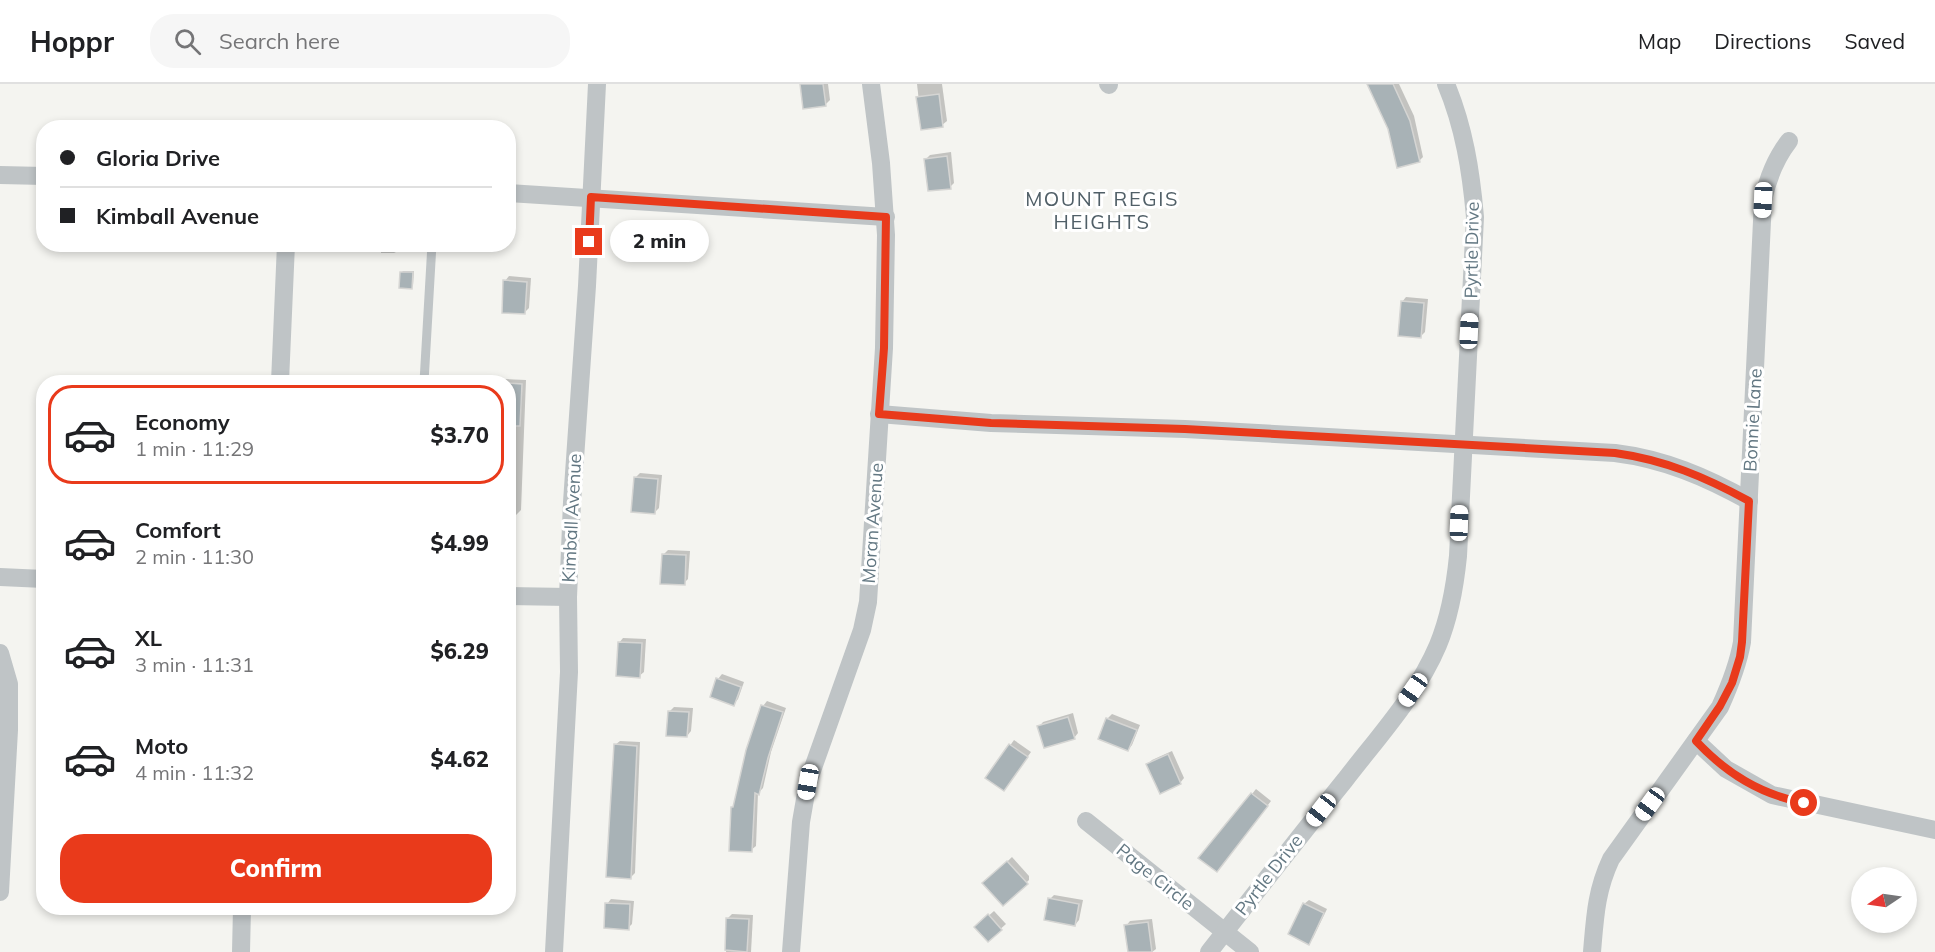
<!DOCTYPE html>
<html lang="en">
<head>
<meta charset="utf-8">
<style>
	:root { --surface:#fff; --page:#f6f6f6; --text:#202124; --muted:#757577; --line:#e0e0e0; --accent:#e93a1b }
	body { margin:0; font-family:Mulish,sans-serif; background:var(--page); color:var(--text); height:100vh; display:flex; flex-direction:column; font-size:22px; white-space:nowrap }
	* { box-sizing:border-box; margin:0 }
	p { font-size:20px; color:var(--muted) }
	.icon { flex:none; width:33px; height:33px; fill:none; stroke:currentColor; stroke-width:2; stroke-linecap:round; stroke-linejoin:round }
	.map { position:relative; flex:1; overflow:hidden }
	.details { position:absolute; left:36px; top:291px; width:480px; height:540px; display:flex; flex-direction:column; background:var(--surface); border-radius:24px; box-shadow:0 3px 9px #0003 }
	.details>* { flex:none }
	.hud { position:absolute; left:36px; top:36px; width:480px; height:132px; border-radius:24px; box-shadow:0 3px 9px #0003; display:grid; align-content:center; height:132px; padding:0 24px; background:var(--surface) }
	.needle { width:39px; rotate:257deg }
	.controls { position:absolute; left:1851px; top:783px; display:grid; gap:12px }
	.controls a { display:grid; place-items:center; width:66px; height:66px; border-radius:50%; background:var(--surface); box-shadow:0 3px 9px #0003; font-size:30px }
	.end { position:absolute; width:27px; height:27px; margin:-14px; border:8px solid #e93a1b; background:#fff; box-shadow:0 0 0 3px #fff }
	.from { border-radius:50% }
	.bubble { position:absolute; height:42px; border-radius:21px; background:var(--surface); box-shadow:0 3px 9px #0003; font-size:20px; font-weight:800; line-height:42px; text-align:center }
	.car { position:absolute; width:18px; height:36px; margin:-18px -9px; border-radius:8px; box-shadow:0 0 4px 2px #0007; background:linear-gradient(#fff 24%,#345 0 40%,#fff 0 76%,#345 0 86%,#fff 0) }
	.hud b { display:flex; align-items:center; gap:21px; height:57px; font-size:22px }
	.hud b+b { border-top:2px solid var(--line) }
	.hud i { width:15px; height:15px; background:var(--text) }
	ul { padding:10px 0 0; list-style:none }
	li { display:flex; align-items:center; gap:18px; height:99px; margin:0 12px 9px; padding:0 12px; border:3px solid transparent; border-radius:24px }
	li div { flex:1 }
	li b { display:block; font-size:22px }
	li em { font-style:normal; font-weight:800 }
	li.selected { border-color:var(--accent) }
	li>.icon { width:54px; height:54px; stroke-width:1.5 }
	.primary-button { display:flex; gap:12px; margin-top:auto; padding:12px 24px }
	.primary-button a { flex:1; height:69px; border-radius:24px; background:var(--accent); color:#fff; font-size:24px; font-weight:800; line-height:69px; text-align:center }
	header { display:flex; align-items:center; gap:36px; box-sizing:border-box; height:84px; padding:0 30px; background:var(--surface); border-bottom:2px solid var(--line) }
	header strong { font-size:28px }
	nav { display:flex; gap:33px; margin-inline-start:auto; font-size:21px }
	.search { width:420px; height:54px; background:var(--page); display:flex; align-items:center; gap:15px; box-sizing:border-box; padding:0 21px; border-radius:24px; color:var(--muted); font-size:22px }
	.map>svg:first-child { display:block }
</style>
</head>
<body>
<header>
<strong>Hoppr</strong>
<div class="search"><svg class="icon" aria-label="search" viewBox="0 0 24 24"><circle cx="10" cy="10" r="6"/><path d="M15 15l6 6"/></svg>Search here</div>
<nav><a>Map</a><a>Directions</a><a>Saved</a></nav>
</header>
<div class="map">
<svg width="1935" height="868" viewBox="0 0 1935 868">
	<rect width="100%" height="100%" fill="#f4f4f0"/>
	<!-- shadow -->
	<g fill="#0003">
		<polygon points="802,0 828,0 830,16 825,21"/>
		<polygon points="917,0 942,0 947,37 942,41 922,44"/>
		<polygon points="1369,0 1399,0 1414,32 1423,73 1419,77 1389,45"/>
		<polygon points="951,68 954,99 950,103 926,75 930,71"/>
		<polygon points="381,160 396,160 396,168 394,169 381,169"/>
		<polygon points="403,187 414,187 413,202 411,203 401,189"/>
		<polygon points="509,192 531,194 529,224 525,228 505,197"/>
		<polygon points="1406,213 1428,215 1425,248 1421,252 1402,218"/>
		<polygon points="505,295 526,296 521,426 516,431 508,431 508,298 501,298"/>
		<polygon points="640,389 662,391 659,424 655,428 635,394"/>
		<polygon points="668,466 690,467 688,495 684,499 663,471"/>
		<polygon points="623,554 646,555 644,588 639,592 619,559"/>
		<polygon points="722,590 744,598 738,615 734,620 711,612 718,595"/>
		<polygon points="767,617 786,624 771,668 763,704 758,709 756,762 751,766 732,724 735,721 763,622"/>
		<polygon points="674,623 693,624 691,647 687,652 670,627"/>
		<polygon points="1073,629 1078,649 1074,654 1039,643 1043,638"/>
		<polygon points="1112,630 1140,641 1132,661 1128,666 1107,635"/>
		<polygon points="1014,656 1031,668 1004,705 987,694"/>
		<polygon points="620,657 640,658 635,789 631,793 615,661"/>
		<polygon points="1172,667 1184,694 1180,699 1148,680 1152,676"/>
		<polygon points="1256,705 1271,717 1221,782 1252,710"/>
		<polygon points="1012,773 1029,792 1029,796 1004,820 985,799"/>
		<polygon points="1054,811 1083,816 1079,836 1075,841 1050,815"/>
		<polygon points="611,815 634,817 632,840 628,844 607,820"/>
		<polygon points="1309,816 1327,825 1313,854 1308,859 1304,820"/>
		<polygon points="994,827 1006,840 988,856 976,843"/>
		<polygon points="732,830 753,831 751,868 726,868 728,834"/>
		<polygon points="1152,835 1156,865 1152,868 1129,868 1126,842 1130,837"/>
	</g>
	<!-- building -->
	<g fill="#a8b2b6" stroke="#d5d5d3" stroke-width="1.5">
		<polygon points="800,0 823,0 826,22 803,25"/>
		<polygon points="1367,0 1393,0 1410,37 1420,78 1397,84 1388,45"/>
		<polygon points="939,10 943,43 921,46 916,13"/>
		<polygon points="947,72 951,105 928,107 924,75"/>
		<polygon points="400,188 413,188 412,205 399,204"/>
		<polygon points="503,196 527,198 525,230 502,229"/>
		<polygon points="1401,217 1424,219 1421,254 1398,252"/>
		<polygon points="508,299 522,300 520,342 508,342"/>
		<polygon points="634,393 658,395 655,430 631,428"/>
		<polygon points="662,470 686,471 685,501 660,500"/>
		<polygon points="618,558 642,559 640,594 616,592"/>
		<polygon points="716,594 741,603 734,622 710,613"/>
		<polygon points="761,621 783,628 768,674 759,711 755,709 752,768 729,767 731,723 733,723 746,666"/>
		<polygon points="668,627 689,628 687,653 666,652"/>
		<polygon points="1068,633 1075,655 1044,664 1037,642"/>
		<polygon points="1106,634 1137,646 1128,667 1098,655"/>
		<polygon points="614,660 637,662 631,795 606,793"/>
		<polygon points="1009,660 1028,673 1004,707 985,694"/>
		<polygon points="1168,670 1181,700 1160,710 1146,680"/>
		<polygon points="1251,709 1268,722 1217,788 1198,774"/>
		<polygon points="1007,777 1028,800 1003,822 982,799"/>
		<polygon points="1048,814 1079,820 1075,842 1044,836"/>
		<polygon points="605,819 630,820 629,846 604,844"/>
		<polygon points="1303,819 1324,829 1309,861 1288,850"/>
		<polygon points="988,830 1002,846 988,858 974,843"/>
		<polygon points="726,834 749,835 747,868 725,866"/>
		<polygon points="1148,838 1152,868 1128,868 1124,841"/>
	</g>
	<g fill="none" stroke-linecap="round" stroke-linejoin="round">
		<!-- lane -->
		<polyline stroke="#bfc4c6" stroke-width="9" points="424,298 432,160"/>
		<!-- street -->
		<g stroke="#bfc4c6" stroke-width="18">
			<polyline points="1108,0 1109,1"/>
			<polyline points="0,91 44,92"/>
			<polyline points="508,109 886,133"/>
			<polyline points="280,298 286,160"/>
			<path d="M879 330 991 339 1185 345 1615 369C1664 375 1706 393 1749 417"/>
			<polyline points="0,493 44,495"/>
			<polyline points="508,512 568,513"/>
			<polyline points="0,569 9,600 9,646 0,808"/>
			<polyline points="1696,657 1726,685 1772,711 1935,746"/>
			<polyline points="1086,737 1250,868"/>
			<polyline points="241,868 242,824"/>
			<polyline points="554,868 569,588 568,513 572,418 587,202 597,0"/>
			<polyline points="791,868 801,738 808,698 862,546 868,518 884,264 886,151 881,79 871,0"/>
			<path d="M1209 868C1254 811 1299 753 1345 696 1378 653 1417 611 1438 561 1450 532 1455 502 1458 472L1475 133C1471 87 1464 43 1446 0"/>
			<path d="M1592 868C1595 833 1596 807 1611 775L1720 623C1730 601 1738 581 1742 558L1763 116C1768 93 1775 75 1789 57"/>
		</g>
	</g>
	<g fill="none" stroke-linecap="round" stroke-linejoin="round">
		<!-- route -->
		<path stroke="#e93a1b" stroke-width="8" d="M589 158 591 113 886 133 884 264 879 330 991 339 1185 345 1615 369C1665 376 1705 393 1749 417L1742 558 1740 573 1732 599 1720 622 1696 657C1727 690 1760 710 1804 719"/>
	</g>
	<g text-anchor="middle" stroke-width="6" stroke-linejoin="round" paint-order="stroke">
		<!-- street labels -->
		<g font-size="18" fill="#627782" stroke="#fff">
			<text transform="translate(1472 166) rotate(-89)" y="6">Pyrtle Drive</text>
			<text transform="translate(1753 336) rotate(-87)" y="6">Bonnie Lane</text>
			<text transform="translate(572 434) rotate(-87)" y="6">Kimball Avenue</text>
			<text transform="translate(873 439) rotate(-86)" y="6">Moran Avenue</text>
			<text transform="translate(1269 791) rotate(-52)" y="6">Pyrtle Drive</text>
			<text transform="translate(1155 793) rotate(39)" y="6">Page Circle</text>
		</g>
		<!-- neighbourhood labels -->
		<g font-size="20" letter-spacing="1.5" fill="#505f67" stroke="#fff">
			<text x="1102" y="122">MOUNT REGIS<tspan x="1102" dy="23">HEIGHTS</tspan></text>
		</g>
	</g>
</svg>
<div class="controls">
<a><svg class="needle" viewBox="-14 -14 28 28"><path d="M0-13l5 13h-10z" fill="#e53935"/><path d="M0 13l5-13h-10z" fill="#757577"/></svg></a>
</div>
<i class="end from" style="left:1804px;top:719px"></i>
<i class="end" style="left:589px;top:158px"></i>
<div class="bubble" style="left:610px;top:136px;width:99px">2 min</div>
<i class="car" style="left:1763px;top:116px;rotate:183deg"></i>
<i class="car" style="left:1469px;top:247px;rotate:3deg"></i>
<i class="car" style="left:1459px;top:439px;rotate:2deg"></i>
<i class="car" style="left:1413px;top:606px;rotate:215deg"></i>
<i class="car" style="left:808px;top:698px;rotate:190deg"></i>
<i class="car" style="left:1650px;top:720px;rotate:216deg"></i>
<i class="car" style="left:1321px;top:726px;rotate:218deg"></i>
<div class="hud">
<b><i class="from"></i>Gloria Drive</b>
<b><i></i>Kimball Avenue</b>
</div>
<section class="details">
<ul>
<li class="selected"><svg class="icon" aria-label="car" viewBox="0 0 24 24"><path d="M5 17H2v-5l4-1 3-4h7l3 4 3 1v5h-3M9 17h6M6 11h13"/><circle cx="7" cy="17" r="2"/><circle cx="17" cy="17" r="2"/></svg><div><b>Economy</b><p>1 min · 11:29</p></div><em>$3.70</em></li>
<li><svg class="icon" aria-label="car" viewBox="0 0 24 24"><path d="M5 17H2v-5l4-1 3-4h7l3 4 3 1v5h-3M9 17h6M6 11h13"/><circle cx="7" cy="17" r="2"/><circle cx="17" cy="17" r="2"/></svg><div><b>Comfort</b><p>2 min · 11:30</p></div><em>$4.99</em></li>
<li><svg class="icon" aria-label="car" viewBox="0 0 24 24"><path d="M5 17H2v-5l4-1 3-4h7l3 4 3 1v5h-3M9 17h6M6 11h13"/><circle cx="7" cy="17" r="2"/><circle cx="17" cy="17" r="2"/></svg><div><b>XL</b><p>3 min · 11:31</p></div><em>$6.29</em></li>
<li><svg class="icon" aria-label="car" viewBox="0 0 24 24"><path d="M5 17H2v-5l4-1 3-4h7l3 4 3 1v5h-3M9 17h6M6 11h13"/><circle cx="7" cy="17" r="2"/><circle cx="17" cy="17" r="2"/></svg><div><b>Moto</b><p>4 min · 11:32</p></div><em>$4.62</em></li>
</ul>
<div class="primary-button"><a>Confirm</a></div>
</section>
</div>
</body>
</html>
